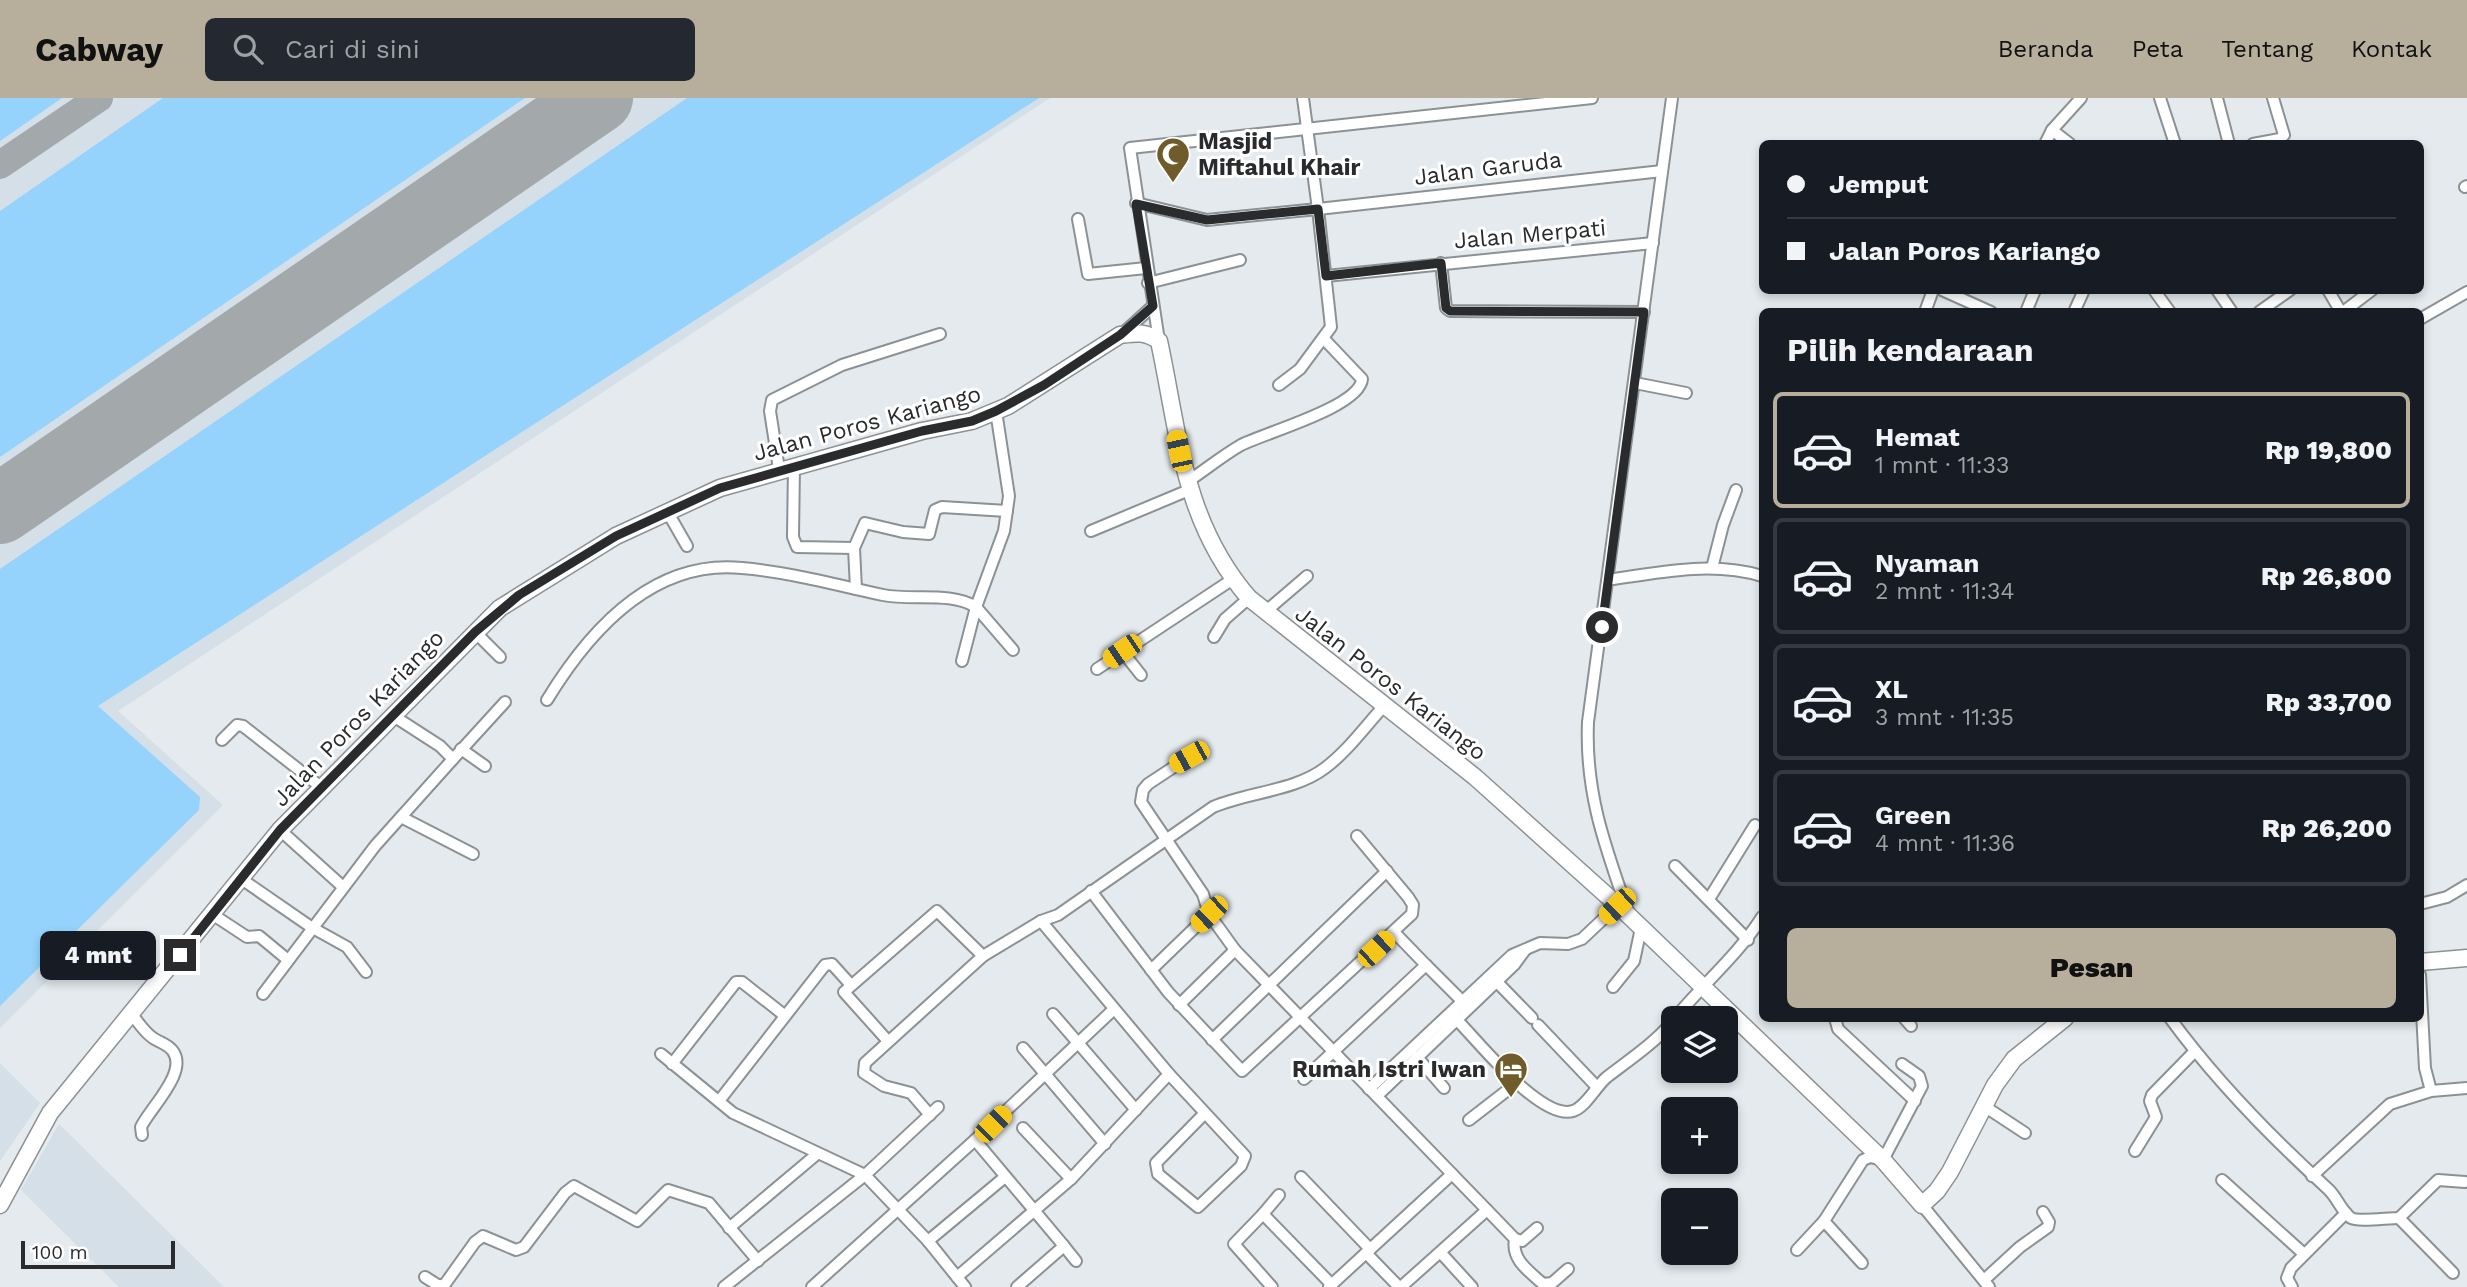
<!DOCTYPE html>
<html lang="id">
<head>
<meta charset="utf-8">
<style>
	:root { --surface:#171b24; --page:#242831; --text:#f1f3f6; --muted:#9ea1a6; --line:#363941; --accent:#b7af9b }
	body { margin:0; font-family:"Work Sans",sans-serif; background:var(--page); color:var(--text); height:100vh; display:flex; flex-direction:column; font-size:26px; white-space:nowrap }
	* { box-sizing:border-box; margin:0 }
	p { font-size:23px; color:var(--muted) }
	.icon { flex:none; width:38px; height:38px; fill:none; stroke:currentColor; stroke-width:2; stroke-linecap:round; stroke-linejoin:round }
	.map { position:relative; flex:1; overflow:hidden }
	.details { position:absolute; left:1759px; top:210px; width:665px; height:714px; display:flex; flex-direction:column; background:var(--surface); border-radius:10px; box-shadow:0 4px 10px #0003 }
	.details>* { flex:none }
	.top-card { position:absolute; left:1759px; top:42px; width:665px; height:154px; border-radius:10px; box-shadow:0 4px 10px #0003; display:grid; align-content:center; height:154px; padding:0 28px; background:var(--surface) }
	.fabs { position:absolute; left:1661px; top:908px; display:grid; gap:14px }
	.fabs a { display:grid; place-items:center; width:77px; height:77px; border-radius:10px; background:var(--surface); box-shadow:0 4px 10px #0003; font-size:35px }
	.scale { position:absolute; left:21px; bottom:18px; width:154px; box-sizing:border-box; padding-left:7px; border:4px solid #292b2c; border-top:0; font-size:19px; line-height:24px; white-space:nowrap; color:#292b2c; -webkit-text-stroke:5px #fff; paint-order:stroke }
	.end { position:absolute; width:32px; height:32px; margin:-16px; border:9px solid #292b2c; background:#fff; box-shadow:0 0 0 4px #fff }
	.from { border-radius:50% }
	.bubble { position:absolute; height:49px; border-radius:10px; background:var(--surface); box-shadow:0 4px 10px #0003; font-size:23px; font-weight:800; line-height:49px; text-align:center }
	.car { position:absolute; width:21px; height:42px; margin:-21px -10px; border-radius:9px; box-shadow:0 0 5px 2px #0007; background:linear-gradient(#f5c518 24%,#345 0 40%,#f5c518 0 76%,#345 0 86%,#f5c518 0) }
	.top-card b { display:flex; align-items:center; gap:24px; height:66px; font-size:26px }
	.top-card b+b { border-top:2px solid var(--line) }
	.top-card i { width:18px; height:18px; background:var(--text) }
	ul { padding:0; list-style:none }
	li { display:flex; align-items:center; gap:21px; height:116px; margin:0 14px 10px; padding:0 14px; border:4px solid var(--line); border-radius:10px }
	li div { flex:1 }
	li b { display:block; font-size:26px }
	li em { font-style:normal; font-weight:800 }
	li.selected { border-color:var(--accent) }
	li>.icon { width:63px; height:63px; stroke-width:1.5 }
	h2 { padding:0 28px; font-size:32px; line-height:84px }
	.cta { display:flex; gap:14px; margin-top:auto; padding:14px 28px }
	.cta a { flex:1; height:80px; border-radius:10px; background:var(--accent); color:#111; font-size:28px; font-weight:800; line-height:80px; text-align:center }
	header { display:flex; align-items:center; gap:42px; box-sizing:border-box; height:98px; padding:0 35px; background:var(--accent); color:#111 }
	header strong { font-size:33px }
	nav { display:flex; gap:38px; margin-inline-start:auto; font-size:24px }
	.search { width:490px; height:63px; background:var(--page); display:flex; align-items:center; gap:18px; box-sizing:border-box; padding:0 24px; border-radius:10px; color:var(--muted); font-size:26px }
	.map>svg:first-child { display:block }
</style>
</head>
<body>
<header>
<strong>Cabway</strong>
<div class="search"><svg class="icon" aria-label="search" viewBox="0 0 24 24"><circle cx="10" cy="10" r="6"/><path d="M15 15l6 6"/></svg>Cari di sini</div>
<nav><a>Beranda</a><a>Peta</a><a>Tentang</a><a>Kontak</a></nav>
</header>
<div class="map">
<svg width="2467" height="1189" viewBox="0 0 2467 1189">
	<rect width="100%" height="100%" fill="#e4eaed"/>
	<!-- built -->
	<g fill="#d4dfe8">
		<polygon points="0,0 1050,0 118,613 223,707 0,930"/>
		<polygon points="0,965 40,1005 0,1063"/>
		<polygon points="59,1026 224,1189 119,1189 21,1092"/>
	</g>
	<!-- green -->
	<g fill="#95d3fc">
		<polygon points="0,0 62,0 0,43"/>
		<polygon points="163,0 525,0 0,359 0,113"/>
		<polygon points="687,0 1039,0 98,608 200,699 199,712 0,908 0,471"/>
	</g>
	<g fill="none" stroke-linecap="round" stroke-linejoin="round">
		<!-- taxiway -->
		<polyline stroke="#a3a8aa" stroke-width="28" points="0,67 99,0"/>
		<!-- runway -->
		<polyline stroke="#a3a8aa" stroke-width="70" points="0,411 598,0"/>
		<!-- street casing -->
		<g stroke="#8c9194" stroke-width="14">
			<g id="street">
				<polyline points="1303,0 1318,111 1662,73"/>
				<polyline points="2160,0 2175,46"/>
				<polyline points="2217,0 2229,46"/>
				<polyline points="2045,46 2052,32"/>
				<polyline points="2070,46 2052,32 2081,0"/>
				<polyline points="2253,46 2280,41 2284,37 2273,0"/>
				<polyline points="2465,89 2467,88"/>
				<polyline points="1136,105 1207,122 1318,111 1331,229 1300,271 1279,287"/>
				<polyline points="1078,121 1088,176 1146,170"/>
				<polyline points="1441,165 1446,210 1450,213 1644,214"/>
				<polyline points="1326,178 1653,145"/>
				<polyline points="1148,185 1240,162"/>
				<polyline points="1942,192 1991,214"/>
				<polyline points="2154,192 2170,214"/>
				<polyline points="2217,192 2232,214"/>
				<polyline points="2328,192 2341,214"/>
				<polyline points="1925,214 1933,192"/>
				<polyline points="2026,214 2035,192"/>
				<polyline points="2074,214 2084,192"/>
				<polyline points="2259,214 2290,192"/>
				<polyline points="2343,214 2372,192"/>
				<polyline points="2420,221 2467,194"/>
				<polyline points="1121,237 1153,208"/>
				<polyline points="1159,243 1130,50 1592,0"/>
				<polyline points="1635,285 1686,295"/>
				<polyline points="794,368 793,439 797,449 854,450 856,491"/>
				<polyline points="779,371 770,313 772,302 842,267 940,236"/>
				<path d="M1187 384C1205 372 1222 358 1241 347 1264 335 1360 309 1362 281L1324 241"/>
				<polyline points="667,413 687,448"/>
				<polyline points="1091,433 1189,392"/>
				<polyline points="854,450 865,425 903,434 929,436 935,412 942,409 1007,413"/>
				<polyline points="1712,470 1723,427 1736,392"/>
				<path d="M1608 482C1660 474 1712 463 1762 478"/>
				<polyline points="1265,514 1307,478"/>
				<polyline points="475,534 500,559"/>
				<polyline points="1214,539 1225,521 1249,500"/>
				<polyline points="1122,553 1141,577"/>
				<polyline points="962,563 976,509 1013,552"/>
				<polyline points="1097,571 1233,481"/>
				<path d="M547 602C589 533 653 461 742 470 789 474 836 487 883 497 912 503 950 493 976 509L1004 433 1009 398 996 313"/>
				<polyline points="222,642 237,627 243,628 321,689"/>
				<polyline points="461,651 485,668"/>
				<polyline points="1189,659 1148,686 1143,692 1141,704 1203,796 1209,816 1235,852 1487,1112"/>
				<polyline points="453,661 505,604"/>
				<polyline points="401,719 473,756"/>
				<polyline points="280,732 342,788"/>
				<polyline points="1675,768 1748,842"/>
				<polyline points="240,780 311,829 347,849 366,874"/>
				<polyline points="1091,793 1168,894 1242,973 1412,816 1413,807 1408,799 1357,738"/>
				<polyline points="1709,801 1755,727"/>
				<polyline points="2420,806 2447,799 2467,787"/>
				<path d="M1628 814C1605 748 1585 695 1588 624L1672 0"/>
				<polyline points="212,816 247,839 259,838 288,862"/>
				<polyline points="1394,834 1426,867"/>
				<polyline points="1151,872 1209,816"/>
				<polyline points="2420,877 2425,970 2431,993"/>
				<polyline points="1497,884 1532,920"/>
				<polyline points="1613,889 1634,863 1641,830"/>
				<polyline points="263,896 375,748 453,661 440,648 392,617"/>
				<polyline points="1179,907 1235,852"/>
				<path d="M131 915C138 924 144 934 153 940 159 944 167 946 172 952 190 973 149 1011 141 1029L142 1037"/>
				<polyline points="1053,916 1136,1012"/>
				<path d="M1675 920C1704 885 1738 857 1762 819"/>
				<polyline points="1835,920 1838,931 1915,1003"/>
				<polyline points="1904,920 1911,928"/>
				<path d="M2170 920C2216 983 2271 1039 2328 1091 2337 1099 2341 1113 2351 1120 2358 1124 2387 1120 2399 1120L2438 1082 2465 1084"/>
				<path d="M1457 922C1478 943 1541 1023 1573 1013 1586 1009 1596 988 1607 979 1629 962 1655 945 1673 923"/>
				<polyline points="1538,927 1596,988"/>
				<polyline points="887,942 844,894 937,813 983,858"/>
				<polyline points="1212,942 1387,773"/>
				<polyline points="1023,950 1105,1046"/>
				<polyline points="661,956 733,1015 865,1077 928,1143 965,1189"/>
				<polyline points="1417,959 1444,990"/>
				<polyline points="672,966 736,884 742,884 784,917"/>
				<polyline points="1304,981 1426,867 1462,903"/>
				<polyline points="1369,991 1512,857 1540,845 1568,846 1582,841 1617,808"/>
				<polyline points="1377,998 1514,867 1525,852"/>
				<polyline points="719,1003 825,867 832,866 850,886"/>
				<polyline points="1984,1008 2025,1035"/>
				<path d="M1205 1015 1156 1065 1158 1076 1198 1109 1241 1068 1245 1058 1169 976 1041 823 1058 817 1213 709C1248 694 1295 693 1325 670 1348 653 1366 627 1385 607"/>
				<polyline points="930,1017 911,995 884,988 864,975 865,965 983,858 1041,823"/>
				<polyline points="1469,1022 1518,984"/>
				<polyline points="1023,1030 1071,1081"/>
				<polyline points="975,1042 1064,1148 1017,1189"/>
				<polyline points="2135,1053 2156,1019 2150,1003 2152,997 2195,953"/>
				<polyline points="2312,1078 2390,1006 2431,993 2467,990"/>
				<polyline points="1301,1079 1370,1151"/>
				<polyline points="2222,1082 2304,1156"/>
				<polyline points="1922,1107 1989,1189"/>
				<polyline points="1263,1116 1279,1097"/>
				<polyline points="2399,1120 2453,1175"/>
				<polyline points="1824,1123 1862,1165"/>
				<polyline points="729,1130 817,1056"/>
				<polyline points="1515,1141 1522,1143 1537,1130"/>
				<polyline points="928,1143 1005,1079"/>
				<polyline points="1064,1148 1076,1163"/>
				<polyline points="1797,1152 1824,1123 1863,1062 1870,1059 1883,1062 1922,988 1919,978 1902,966"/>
				<polyline points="1441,1155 1472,1189"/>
				<polyline points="425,1179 439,1188 445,1186 475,1144 483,1138 516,1152 524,1149 565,1095 574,1088 637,1123 668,1092 709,1105 758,1163"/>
				<polyline points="957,1179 1071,1081 1169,976"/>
				<polyline points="1984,1182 2020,1149 2048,1129 2049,1124 2043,1114"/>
				<polyline points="724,1189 865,1077 938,1009"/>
				<polyline points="812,1189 975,1042 1113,912"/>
				<polyline points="1272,1189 1234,1146 1263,1116 1332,1187"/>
				<polyline points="1329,1189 1366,1155"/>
				<polyline points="1399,1189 1366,1155 1452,1076"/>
				<path d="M1401 1189 1487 1112 1515 1141C1511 1162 1529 1173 1543 1186L1552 1185 1568 1171"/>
				<polyline points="2292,1189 2287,1180 2291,1170 2346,1115"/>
			</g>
		</g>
		<!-- secondary casing -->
		<g stroke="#8c9194" stroke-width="19">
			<g id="secondary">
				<polyline points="2420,864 2467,860"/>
				<path d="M0 1107 50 1015 280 732 500 510 616 438 720 390 922 333 972 323 1008 308 1120 237C1136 235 1145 233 1159 243 1179 336 1183 424 1249 500L1475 679 1623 812 1883 1062 1922 1107 1937 1093 1950 1074 1995 987 2014 961 2065 920"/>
			</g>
		</g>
		<!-- street -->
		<use href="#street" stroke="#fff" stroke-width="10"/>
		<!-- secondary -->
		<use href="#secondary" stroke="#fff" stroke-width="16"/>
	</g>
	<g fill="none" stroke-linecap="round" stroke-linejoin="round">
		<!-- route -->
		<polyline stroke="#292b2c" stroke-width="9" points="180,857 280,732 475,534 519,497 616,438 720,390 922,333 972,323 996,313 1044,287 1120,237 1153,208 1136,106 1207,122 1318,111 1326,178 1441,165 1446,210 1450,213 1644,214 1602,529"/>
	</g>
	<!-- icons -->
	<defs>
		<g id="mosque-pin" transform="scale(1.75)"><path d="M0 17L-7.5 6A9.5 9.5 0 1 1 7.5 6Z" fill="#705c2b" stroke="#fff"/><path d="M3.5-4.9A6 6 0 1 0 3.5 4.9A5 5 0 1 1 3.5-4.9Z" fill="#fff"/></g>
		<g id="hotel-pin" transform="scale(1.75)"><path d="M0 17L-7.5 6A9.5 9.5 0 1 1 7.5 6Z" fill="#705c2b" stroke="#fff"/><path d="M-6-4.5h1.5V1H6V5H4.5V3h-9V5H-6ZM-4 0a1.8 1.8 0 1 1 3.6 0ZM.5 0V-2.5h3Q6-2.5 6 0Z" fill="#fff"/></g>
	</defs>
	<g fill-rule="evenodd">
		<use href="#mosque-pin" x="1173" y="56"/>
		<use href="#hotel-pin" x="1511" y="971"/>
	</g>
	<g text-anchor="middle" stroke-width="6" stroke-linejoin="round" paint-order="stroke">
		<!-- poi labels -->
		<g font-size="23" font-weight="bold" fill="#292b2c" stroke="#fff" text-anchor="start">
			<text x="1198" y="51">Masjid<tspan x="1198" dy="26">Miftahul Khair</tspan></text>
			<text x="1486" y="979" text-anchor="end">Rumah Istri Iwan</text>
		</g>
		<!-- street labels -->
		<g font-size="23" fill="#292b2c" stroke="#fff">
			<text transform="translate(1488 70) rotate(-7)" y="8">Jalan Garuda</text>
			<text transform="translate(1530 136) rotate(-5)" y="8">Jalan Merpati</text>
			<text transform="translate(867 325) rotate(-15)" y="8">Jalan Poros Kariango</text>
			<text transform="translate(1391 585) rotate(38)" y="8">Jalan Poros Kariango</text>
			<text transform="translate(358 620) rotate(-46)" y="8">Jalan Poros Kariango</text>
		</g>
	</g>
</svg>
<div class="fabs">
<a><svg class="icon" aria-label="layers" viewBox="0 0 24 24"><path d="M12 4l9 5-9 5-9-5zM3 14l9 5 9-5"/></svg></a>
<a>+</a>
<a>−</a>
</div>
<div class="scale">100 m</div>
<i class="end from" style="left:1602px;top:529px"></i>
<i class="end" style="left:180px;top:857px"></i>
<div class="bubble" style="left:40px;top:833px;width:116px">4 mnt</div>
<i class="car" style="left:1179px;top:353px;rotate:348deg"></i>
<i class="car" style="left:1122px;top:553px;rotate:236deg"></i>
<i class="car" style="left:1189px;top:659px;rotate:241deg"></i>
<i class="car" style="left:1617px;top:808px;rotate:226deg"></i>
<i class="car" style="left:1209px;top:816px;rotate:226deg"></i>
<i class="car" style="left:1376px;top:851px;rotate:47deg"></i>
<i class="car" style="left:993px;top:1026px;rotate:45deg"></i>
<div class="top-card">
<b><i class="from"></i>Jemput</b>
<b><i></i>Jalan Poros Kariango</b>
</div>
<section class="details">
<h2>Pilih kendaraan</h2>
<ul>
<li class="selected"><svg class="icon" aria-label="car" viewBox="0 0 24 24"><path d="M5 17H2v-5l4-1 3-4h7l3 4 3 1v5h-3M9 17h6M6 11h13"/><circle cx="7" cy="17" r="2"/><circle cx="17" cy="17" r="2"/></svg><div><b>Hemat</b><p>1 mnt · 11:33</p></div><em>Rp 19,800</em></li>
<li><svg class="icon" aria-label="car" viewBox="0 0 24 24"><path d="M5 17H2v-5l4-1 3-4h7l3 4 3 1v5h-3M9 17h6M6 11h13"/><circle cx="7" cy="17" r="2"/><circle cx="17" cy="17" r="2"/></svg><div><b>Nyaman</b><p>2 mnt · 11:34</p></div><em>Rp 26,800</em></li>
<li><svg class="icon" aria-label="car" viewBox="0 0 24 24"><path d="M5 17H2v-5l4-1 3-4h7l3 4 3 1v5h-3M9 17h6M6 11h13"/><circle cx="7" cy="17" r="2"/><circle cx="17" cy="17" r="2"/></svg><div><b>XL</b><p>3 mnt · 11:35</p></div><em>Rp 33,700</em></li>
<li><svg class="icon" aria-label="car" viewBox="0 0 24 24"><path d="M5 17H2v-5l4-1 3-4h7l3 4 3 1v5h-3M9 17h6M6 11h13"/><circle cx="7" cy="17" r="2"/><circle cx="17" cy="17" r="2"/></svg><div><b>Green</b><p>4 mnt · 11:36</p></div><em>Rp 26,200</em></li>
</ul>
<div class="cta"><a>Pesan</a></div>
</section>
</div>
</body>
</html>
